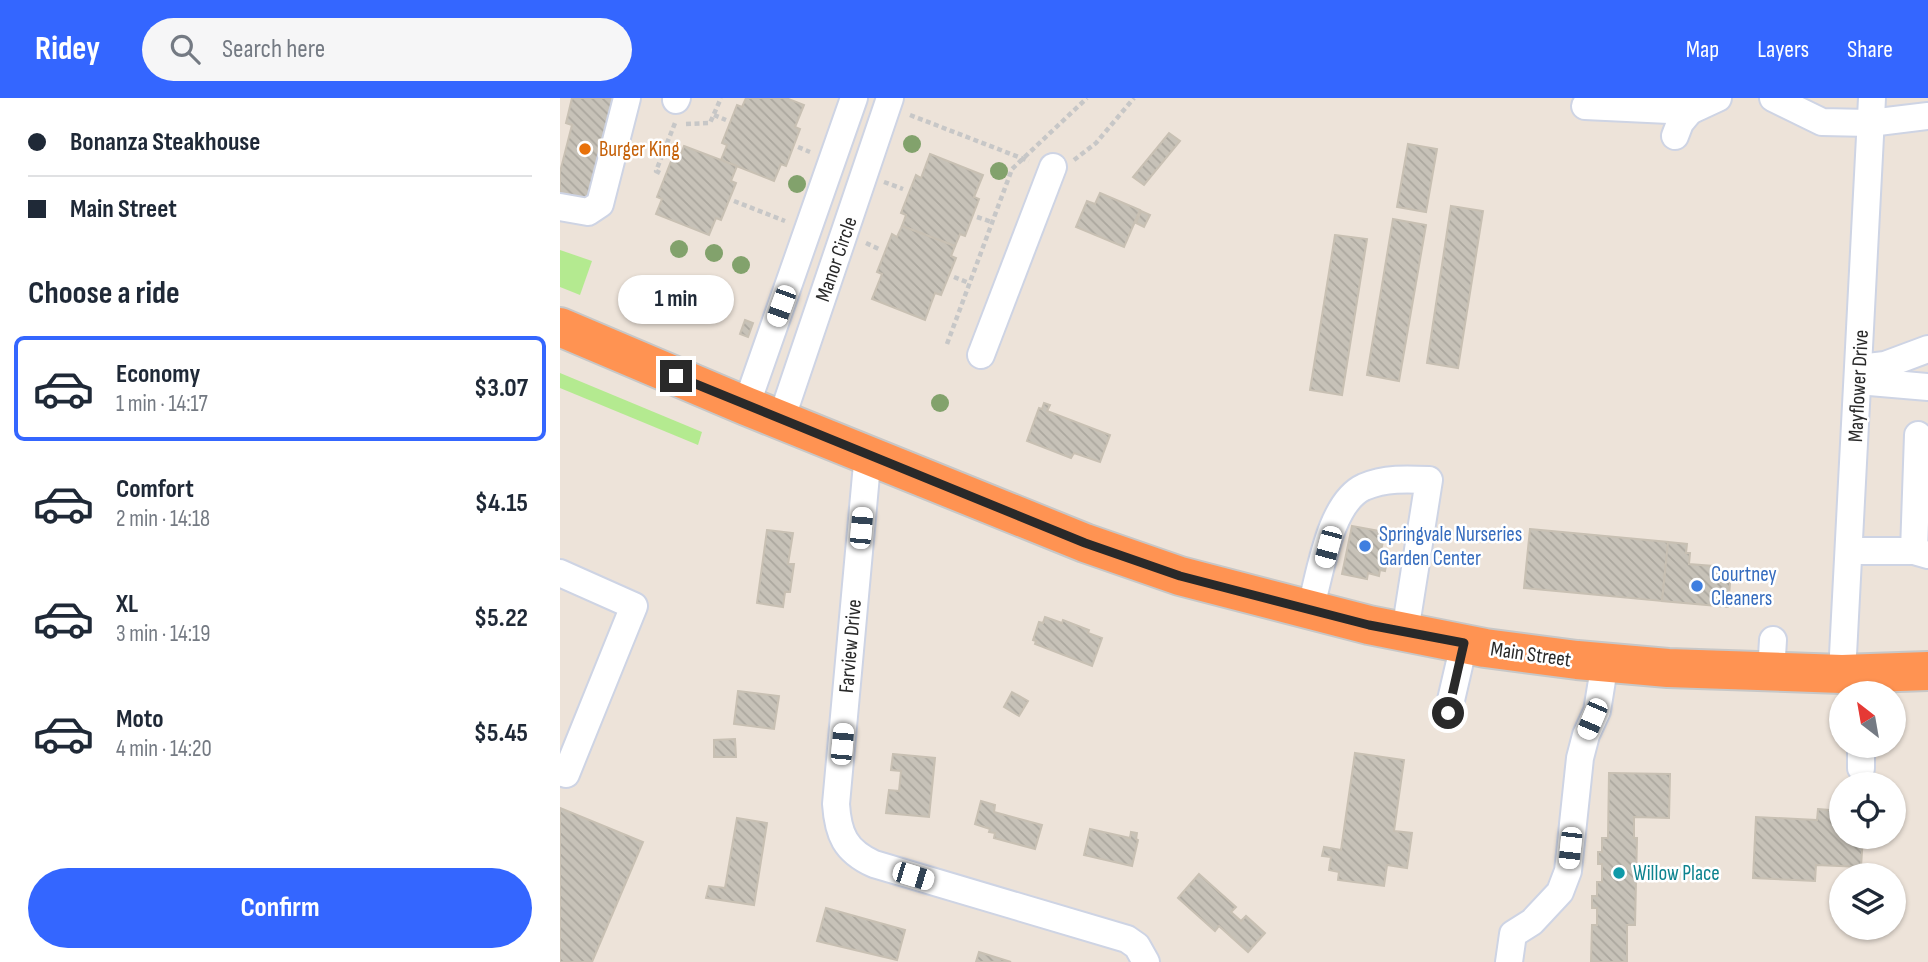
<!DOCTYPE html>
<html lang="en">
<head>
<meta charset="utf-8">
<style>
	:root { --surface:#fff; --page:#f6f6f7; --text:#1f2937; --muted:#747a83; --line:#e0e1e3; --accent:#3466ff }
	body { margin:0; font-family:"Sofia Sans Condensed",sans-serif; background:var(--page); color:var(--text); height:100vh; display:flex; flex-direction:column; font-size:26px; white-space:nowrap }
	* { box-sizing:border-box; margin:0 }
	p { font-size:23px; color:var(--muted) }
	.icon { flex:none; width:38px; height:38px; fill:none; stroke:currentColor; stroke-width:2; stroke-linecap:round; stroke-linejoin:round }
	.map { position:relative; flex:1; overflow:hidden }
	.drawer { display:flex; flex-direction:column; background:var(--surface); width:560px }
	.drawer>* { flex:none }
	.top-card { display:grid; align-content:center; height:154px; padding:0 28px; background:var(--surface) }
	.needle { width:46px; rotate:329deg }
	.tools { position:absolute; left:1269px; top:583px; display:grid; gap:14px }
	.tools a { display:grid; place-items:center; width:77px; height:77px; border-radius:50%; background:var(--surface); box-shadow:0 2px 5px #0004; font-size:35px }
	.end { position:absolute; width:32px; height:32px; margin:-16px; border:9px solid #292929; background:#fff; box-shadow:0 0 0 4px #fff }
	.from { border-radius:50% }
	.bubble { position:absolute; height:49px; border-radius:24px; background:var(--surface); box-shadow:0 2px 5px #0004; font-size:23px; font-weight:700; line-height:49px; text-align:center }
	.car { position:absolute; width:21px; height:42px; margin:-21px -10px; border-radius:9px; box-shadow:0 0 5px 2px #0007; background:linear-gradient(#fff 24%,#345 0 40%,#fff 0 76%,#345 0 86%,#fff 0) }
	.top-card b { display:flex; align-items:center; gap:24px; height:66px; font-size:26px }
	.top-card b+b { border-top:2px solid var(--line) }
	.top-card i { width:18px; height:18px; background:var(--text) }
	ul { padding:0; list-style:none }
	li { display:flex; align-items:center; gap:21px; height:105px; margin:0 14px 10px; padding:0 14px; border:4px solid transparent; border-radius:10px }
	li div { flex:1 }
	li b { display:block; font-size:26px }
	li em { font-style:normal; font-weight:700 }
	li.active { border-color:var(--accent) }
	li>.icon { width:63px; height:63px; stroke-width:1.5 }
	h2 { padding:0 28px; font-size:32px; line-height:84px }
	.action { display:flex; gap:14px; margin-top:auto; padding:14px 28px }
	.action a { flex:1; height:80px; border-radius:42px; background:var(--accent); color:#fff; font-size:28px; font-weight:700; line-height:80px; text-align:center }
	header { display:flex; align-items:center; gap:42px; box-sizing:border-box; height:98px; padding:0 35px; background:var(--accent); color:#fff }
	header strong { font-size:33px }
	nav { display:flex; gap:38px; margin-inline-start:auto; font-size:24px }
	.search { width:490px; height:63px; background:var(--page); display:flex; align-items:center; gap:18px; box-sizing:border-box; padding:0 24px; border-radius:38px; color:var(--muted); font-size:26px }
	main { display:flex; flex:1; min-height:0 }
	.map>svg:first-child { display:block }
</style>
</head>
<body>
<header>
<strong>Ridey</strong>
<div class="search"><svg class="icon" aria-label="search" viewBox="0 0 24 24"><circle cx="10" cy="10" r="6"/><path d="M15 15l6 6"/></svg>Search here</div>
<nav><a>Map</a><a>Layers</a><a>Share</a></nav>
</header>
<main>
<section class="drawer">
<div class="top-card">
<b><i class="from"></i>Bonanza Steakhouse</b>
<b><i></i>Main Street</b>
</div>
<h2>Choose a ride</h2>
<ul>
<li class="active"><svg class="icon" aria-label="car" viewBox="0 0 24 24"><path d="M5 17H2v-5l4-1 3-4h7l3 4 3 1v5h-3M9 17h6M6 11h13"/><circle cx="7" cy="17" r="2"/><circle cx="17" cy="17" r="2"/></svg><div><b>Economy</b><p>1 min · 14:17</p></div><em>$3.07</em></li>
<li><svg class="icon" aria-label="car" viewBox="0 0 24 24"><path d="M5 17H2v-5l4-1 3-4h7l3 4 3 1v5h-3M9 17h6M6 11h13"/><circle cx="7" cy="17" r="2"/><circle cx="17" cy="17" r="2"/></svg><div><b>Comfort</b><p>2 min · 14:18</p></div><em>$4.15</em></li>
<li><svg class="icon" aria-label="car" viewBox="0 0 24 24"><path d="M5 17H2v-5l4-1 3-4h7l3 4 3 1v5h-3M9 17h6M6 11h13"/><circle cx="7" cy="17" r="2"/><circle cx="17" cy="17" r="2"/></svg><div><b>XL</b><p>3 min · 14:19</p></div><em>$5.22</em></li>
<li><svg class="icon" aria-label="car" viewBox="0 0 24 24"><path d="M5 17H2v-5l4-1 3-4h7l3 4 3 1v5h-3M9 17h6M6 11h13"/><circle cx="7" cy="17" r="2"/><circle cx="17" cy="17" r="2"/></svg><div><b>Moto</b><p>4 min · 14:20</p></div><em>$5.45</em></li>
</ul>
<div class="action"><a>Confirm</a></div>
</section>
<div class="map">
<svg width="1368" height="864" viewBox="0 0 1368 864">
	<defs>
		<pattern id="building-back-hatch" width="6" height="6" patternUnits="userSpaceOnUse" patternTransform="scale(1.75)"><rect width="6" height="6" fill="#c7c2b8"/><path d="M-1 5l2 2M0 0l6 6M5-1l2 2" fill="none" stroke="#aba79e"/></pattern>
	</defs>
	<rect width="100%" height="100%" fill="#ede3d9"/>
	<!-- grass -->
	<g fill="#b4ea90">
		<polygon points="0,152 32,163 20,197 0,189"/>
		<polygon points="0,275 142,334 138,347 0,290"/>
	</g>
	<!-- building -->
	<g fill="url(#building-back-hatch)" stroke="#c8c0b3" stroke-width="2">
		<polygon points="12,0 57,0 31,102 0,94 0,74 12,27 6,25"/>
		<polygon points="186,0 226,0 244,7 235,29 240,31 226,68 221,66 214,83 161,62 167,47 162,45 177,7 182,9"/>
		<polygon points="609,35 620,43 584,87 573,79"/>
		<polygon points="848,46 877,51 866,114 837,109"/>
		<polygon points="124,48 177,68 171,83 176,85 161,122 156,120 149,137 96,116 102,101 97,99 112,61 118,64"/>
		<polygon points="370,56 423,77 414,99 419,101 405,138 400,136 395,148 342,128 346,117 341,115 356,77 361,80"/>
		<polygon points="540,95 580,112 564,149 516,129 527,103 535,106"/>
		<polygon points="891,108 923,113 898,270 867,265"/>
		<polygon points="581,113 590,117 584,129 576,125"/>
		<polygon points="833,121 866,127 839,283 807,277"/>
		<polygon points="342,128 395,148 391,158 396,160 381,197 375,195 365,222 312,201 322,176 317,174 332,136 337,139"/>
		<polygon points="775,137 807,141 782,297 750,292"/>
		<polygon points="185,222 193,225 188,239 180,236"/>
		<polygon points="484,305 490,307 487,313 550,337 540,364 514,355 511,360 467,343 479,310 482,311"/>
		<polygon points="792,428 825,434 819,462 827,463 825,473 820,472 819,478 808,475 807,481 782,476"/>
		<polygon points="970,431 1108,444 1102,503 964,490"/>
		<polygon points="207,432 233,435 228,466 234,466 230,494 225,494 223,509 197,505"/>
		<polygon points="1108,444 1127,446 1126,455 1130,455 1129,466 1153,468 1152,472 1171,474 1168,509 1102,503"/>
		<polygon points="485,519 502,525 503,522 529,532 528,535 542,540 532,568 475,546 476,543 473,542 479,524 483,525"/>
		<polygon points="178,593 219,598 214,631 174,626"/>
		<polygon points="452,594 468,603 459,618 444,609"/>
		<polygon points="175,641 176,659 154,659 154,642"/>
		<polygon points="795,655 844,662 834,733 852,735 847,770 827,767 824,788 778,782 779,774 769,772 771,759 762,758 764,749 781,752"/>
		<polygon points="333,656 375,660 369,719 326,715 329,692 339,693 341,673 331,672"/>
		<polygon points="1049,675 1110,676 1109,720 1074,719 1074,740 1077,740 1075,827 1067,827 1067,864 1031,864 1032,827 1037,827 1037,810 1032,810 1032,798 1037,798 1037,784 1042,784 1042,766 1038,766 1038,754 1042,754 1042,740 1048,740"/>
		<polygon points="421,703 435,707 434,714 482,727 475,751 434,740 435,735 429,734 430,731 415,726"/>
		<polygon points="0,710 83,744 32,864 0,864"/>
		<polygon points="1258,711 1281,713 1281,738 1303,738 1301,769 1256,767 1255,783 1193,780 1196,719 1257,722"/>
		<polygon points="177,720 207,725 194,807 146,800 149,788 165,790"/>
		<polygon points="530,731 570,740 571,734 577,735 576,741 578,742 572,768 524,757"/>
		<polygon points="639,776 676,809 671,814 681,823 686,818 705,835 688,854 659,828 655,833 618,800"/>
		<polygon points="266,810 345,832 337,862 257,843"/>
		<polygon points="419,854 451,864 416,864"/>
	</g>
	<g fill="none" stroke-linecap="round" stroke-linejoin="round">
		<!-- minor casing -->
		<g stroke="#ced4e4" stroke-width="30">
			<g id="minor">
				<polyline points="1213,0 1262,24 1310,25 1368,18"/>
				<polyline points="116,2 117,0"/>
				<polyline points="1025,8 1130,13 1158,0"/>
				<polyline points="1115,38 1120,25 1130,13"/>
				<polyline points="0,109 28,114 40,106 67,0"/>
				<polyline points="421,257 493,69"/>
				<polyline points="1299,270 1325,267 1368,251"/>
				<polyline points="1298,283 1368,289"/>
				<polyline points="186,308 294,0"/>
				<polyline points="221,322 330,0"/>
				<path d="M308 355 276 706C278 736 285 753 314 766L567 841 577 848 586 864"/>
				<polyline points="1289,453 1354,453 1368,457"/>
				<polyline points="1354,453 1358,337"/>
				<polyline points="0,475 74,508 6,676 0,673"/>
				<path d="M750 512C760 478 769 405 804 389 825 380 847 381 869 382L845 534"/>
				<polyline points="1211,574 1213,542"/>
				<polyline points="1282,576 1312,0"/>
				<polyline points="888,615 904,546"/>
				<polyline points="1301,670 1301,648"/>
				<polyline points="949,864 953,836 972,824 1000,794 1008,773 1020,660 1026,637 1037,613 1045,564"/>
			</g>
		</g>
		<!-- highway casing -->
		<g stroke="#c7c7c7" stroke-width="42">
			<polyline id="highway" points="0,229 186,308 525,445 620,478 809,527 925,550 1017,562 1108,570 1282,576 1368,573"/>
		</g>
		<!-- path -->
		<g stroke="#c7c7c7" stroke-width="4.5" stroke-dasharray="5 3.5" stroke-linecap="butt">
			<polyline points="154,17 166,22"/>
			<polyline points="350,17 469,63"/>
			<polyline points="126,26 150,25 161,0"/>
			<polyline points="238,49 250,54"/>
			<polyline points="514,62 536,45 574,0"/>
			<polyline points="100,75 96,73 115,25"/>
			<polyline points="324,84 343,91"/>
			<polyline points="174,103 225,123"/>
			<polyline points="417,119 432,124"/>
			<polyline points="306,145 321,152"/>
			<polyline points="394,179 409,185"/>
			<polyline points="387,246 452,71 527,0"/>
		</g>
		<!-- minor -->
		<use href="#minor" stroke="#fff" stroke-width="26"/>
		<!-- highway -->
		<use href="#highway" stroke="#ff9352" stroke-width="38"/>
	</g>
	<!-- trees -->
	<g fill="#82a26c">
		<circle cx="352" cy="46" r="9"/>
		<circle cx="439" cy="73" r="9"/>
		<circle cx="237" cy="86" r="9"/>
		<circle cx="119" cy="151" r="9"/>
		<circle cx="154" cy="155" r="9"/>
		<circle cx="181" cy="167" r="9"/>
		<circle cx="380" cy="305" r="9"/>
	</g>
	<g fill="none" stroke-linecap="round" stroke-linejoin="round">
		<!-- route -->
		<polyline stroke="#292929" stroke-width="9" points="116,278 525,445 620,478 809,527 904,545 888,615"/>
	</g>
	<!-- markers -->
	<circle fill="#e8710a" stroke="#fff" stroke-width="2.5" cx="25" cy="51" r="7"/>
	<g fill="#3f7fe0" stroke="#fff" stroke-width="2.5">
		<circle cx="805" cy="448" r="7"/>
		<circle cx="1137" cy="488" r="7"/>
	</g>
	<circle fill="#0f9aa8" stroke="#fff" stroke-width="2.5" cx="1059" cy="775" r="7"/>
	<g text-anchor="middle" stroke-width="5" stroke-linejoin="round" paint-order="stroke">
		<!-- food labels -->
		<g font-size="21" fill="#c56008" stroke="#fff" text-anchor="start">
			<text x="39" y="58">Burger King</text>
		</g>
		<!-- street labels -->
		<g font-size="21" fill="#292929" stroke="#fff">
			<text transform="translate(276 161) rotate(-71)" y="7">Manor Circle</text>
			<text transform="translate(1298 288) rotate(-87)" y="7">Mayflower Drive</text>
			<text transform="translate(290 548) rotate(-85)" y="7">Farview Drive</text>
			<text transform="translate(971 556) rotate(8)" y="7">Main Street</text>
		</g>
		<!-- shop labels -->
		<g font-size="21" fill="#366cbe" stroke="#fff" text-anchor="start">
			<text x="819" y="443">Springvale Nurseries<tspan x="819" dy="24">Garden Center</tspan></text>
			<text x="1151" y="483">Courtney<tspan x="1151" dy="24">Cleaners</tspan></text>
		</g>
		<!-- culture labels -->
		<g font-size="21" fill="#0d838f" stroke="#fff" text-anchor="start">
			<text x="1073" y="782">Willow Place</text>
		</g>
	</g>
</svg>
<div class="tools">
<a><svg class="needle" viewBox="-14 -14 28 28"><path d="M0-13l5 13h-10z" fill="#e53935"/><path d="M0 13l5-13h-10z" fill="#747a83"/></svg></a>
<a><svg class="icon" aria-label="locate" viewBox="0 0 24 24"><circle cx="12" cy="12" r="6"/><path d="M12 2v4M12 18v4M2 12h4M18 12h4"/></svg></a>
<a><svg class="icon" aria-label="layers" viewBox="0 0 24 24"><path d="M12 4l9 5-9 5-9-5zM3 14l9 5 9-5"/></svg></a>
</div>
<i class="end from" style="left:888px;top:615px"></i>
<i class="end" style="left:116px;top:278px"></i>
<div class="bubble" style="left:58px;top:177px;width:116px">1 min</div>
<i class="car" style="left:221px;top:208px;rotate:200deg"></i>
<i class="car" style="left:301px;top:430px;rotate:5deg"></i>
<i class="car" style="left:768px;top:449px;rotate:195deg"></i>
<i class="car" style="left:1032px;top:621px;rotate:203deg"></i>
<i class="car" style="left:282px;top:646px;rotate:5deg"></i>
<i class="car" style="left:1010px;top:750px;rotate:186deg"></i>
<i class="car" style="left:353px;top:778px;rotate:107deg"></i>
</div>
</main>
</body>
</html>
